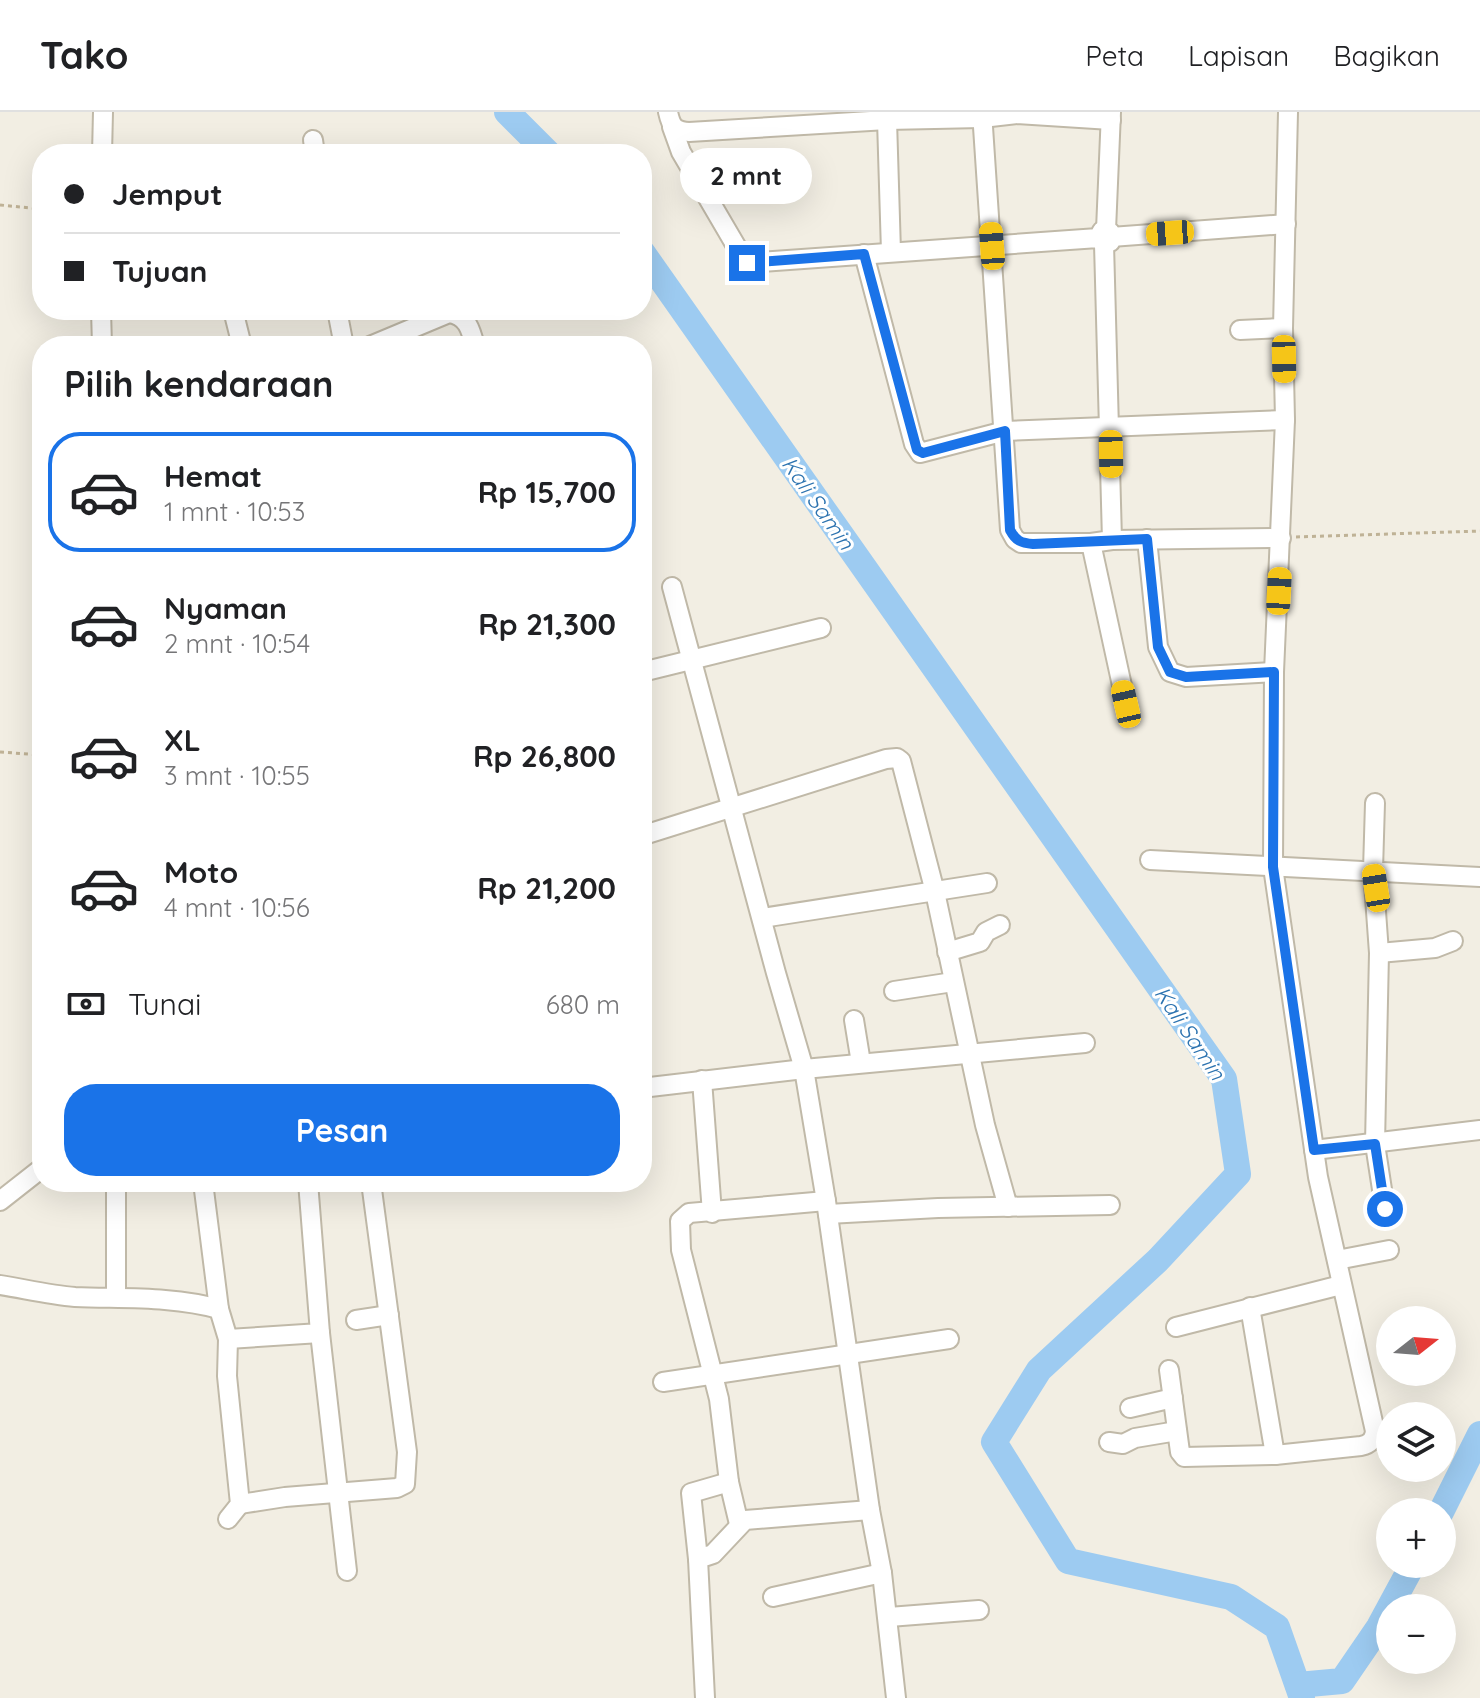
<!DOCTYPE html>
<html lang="id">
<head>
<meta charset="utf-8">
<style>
	:root { --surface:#fff; --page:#f6f6f6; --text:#202124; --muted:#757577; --line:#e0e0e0; --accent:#1a73e8 }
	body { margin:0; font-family:Quicksand,sans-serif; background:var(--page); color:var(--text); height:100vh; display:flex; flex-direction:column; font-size:30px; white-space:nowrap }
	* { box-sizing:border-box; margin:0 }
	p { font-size:26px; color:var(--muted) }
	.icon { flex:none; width:44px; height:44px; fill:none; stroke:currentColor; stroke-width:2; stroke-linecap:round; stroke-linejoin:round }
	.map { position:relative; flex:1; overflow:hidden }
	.details { position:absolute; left:32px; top:224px; width:620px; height:856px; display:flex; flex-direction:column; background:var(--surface); border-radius:32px; box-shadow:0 8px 32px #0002 }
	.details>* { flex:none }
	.guide { position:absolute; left:32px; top:32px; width:620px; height:176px; border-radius:32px; box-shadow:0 8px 32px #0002; display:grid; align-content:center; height:176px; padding:0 32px; background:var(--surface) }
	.needle { width:52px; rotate:73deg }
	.tools { position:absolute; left:1376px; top:1194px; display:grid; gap:16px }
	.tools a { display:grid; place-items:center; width:80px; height:80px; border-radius:50%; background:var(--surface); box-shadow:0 8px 32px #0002; font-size:40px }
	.end { position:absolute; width:36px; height:36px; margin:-18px; border:10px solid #1a73e8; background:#fff; box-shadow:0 0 0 4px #fff }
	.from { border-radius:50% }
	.bubble { position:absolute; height:56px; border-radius:28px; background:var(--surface); box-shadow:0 8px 32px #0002; font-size:26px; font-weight:700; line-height:56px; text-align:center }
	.car { position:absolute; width:24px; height:48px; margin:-24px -12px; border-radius:10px; box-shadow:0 0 6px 2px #0007; background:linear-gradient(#f5c518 24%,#345 0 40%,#f5c518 0 76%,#345 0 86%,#f5c518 0) }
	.guide b { display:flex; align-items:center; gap:28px; height:76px; font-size:30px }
	.guide b+b { border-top:2px solid var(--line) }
	.guide i { width:20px; height:20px; background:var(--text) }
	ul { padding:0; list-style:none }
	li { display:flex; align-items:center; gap:24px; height:120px; margin:0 16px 12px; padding:0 16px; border:4px solid transparent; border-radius:32px }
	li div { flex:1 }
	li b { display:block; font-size:30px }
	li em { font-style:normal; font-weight:700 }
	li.selected { border-color:var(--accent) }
	li>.icon { width:72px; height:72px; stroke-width:1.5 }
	h2 { padding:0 32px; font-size:36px; line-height:96px }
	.pay { display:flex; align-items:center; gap:20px; height:88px; padding:0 32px; font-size:30px }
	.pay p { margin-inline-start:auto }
	.cta { display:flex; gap:16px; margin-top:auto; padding:16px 32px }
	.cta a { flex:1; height:92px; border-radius:32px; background:var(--accent); color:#fff; font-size:32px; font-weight:700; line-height:92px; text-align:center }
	header { display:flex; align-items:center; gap:48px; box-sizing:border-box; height:112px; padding:0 40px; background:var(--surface); border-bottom:2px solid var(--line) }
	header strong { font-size:38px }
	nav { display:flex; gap:44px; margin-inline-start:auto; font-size:28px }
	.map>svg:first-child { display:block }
</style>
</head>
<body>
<header>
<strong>Tako</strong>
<nav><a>Peta</a><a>Lapisan</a><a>Bagikan</a></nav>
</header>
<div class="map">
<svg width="1480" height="1586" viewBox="0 0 1480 1586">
	<rect width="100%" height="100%" fill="#f2eee3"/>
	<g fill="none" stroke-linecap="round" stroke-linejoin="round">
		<!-- river -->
		<g stroke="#9dcbf1" stroke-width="26">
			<polyline points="507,0 549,42"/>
			<polyline points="642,140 1224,967 1238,1062 1158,1148 1039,1258 994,1330 1068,1449 1231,1485 1277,1515 1302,1586"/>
			<polyline points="1441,1400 1480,1322"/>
			<polyline points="1298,1573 1342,1569 1379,1515 1413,1452"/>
		</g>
		<!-- minor casing -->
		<g stroke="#c0b9a8" stroke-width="22">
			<g id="minor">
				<path d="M668 0C671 14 674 19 689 20L887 8 982 6 1017 2 1111 8"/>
				<polyline points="889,0 887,8 891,140"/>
				<polyline points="982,0 1010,418 1015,427 1021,431 1091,431"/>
				<polyline points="672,15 681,40 746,151 1098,126 1104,132 1110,130 1110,120 1102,119 1098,126"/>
				<polyline points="313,28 315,42"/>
				<polyline points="102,42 103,0"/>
				<polyline points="1106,118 1111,0"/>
				<polyline points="1111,125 1286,112"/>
				<polyline points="1104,132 1112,428 1091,431 1126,592"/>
				<polyline points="864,142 914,332 920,341 1005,319 1285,308"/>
				<polyline points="101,198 102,234"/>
				<polyline points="233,198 242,234"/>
				<polyline points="337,198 344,234"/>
				<polyline points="1240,218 1283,216"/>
				<path d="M370 234 449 201C467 203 471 218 475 234"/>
				<polyline points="1147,427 1158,535 1170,560 1186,565 1274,560"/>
				<polyline points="1112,428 1281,426"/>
				<polyline points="672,475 776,861 804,957 826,1089 870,1398 882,1461 896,1586"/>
				<polyline points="642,560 821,516"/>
				<polyline points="1375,691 1373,758 1379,841 1375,1032 1385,1097"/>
				<polyline points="644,723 886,647 897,646 901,649 935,780 985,1013 1008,1095"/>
				<polyline points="1150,748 1480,765"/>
				<polyline points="762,806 987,771"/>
				<polyline points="947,840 980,830 986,820 1000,813"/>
				<polyline points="1379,841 1435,836 1453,829"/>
				<polyline points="894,879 953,870"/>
				<polyline points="854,908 861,951"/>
				<polyline points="702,968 712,1101"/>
				<polyline points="650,975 804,957 1085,931"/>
				<polyline points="1314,1038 1480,1018"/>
				<polyline points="116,1070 116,1185"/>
				<polyline points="203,1070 219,1197 228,1227 227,1264 240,1392 228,1407"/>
				<polyline points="0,1089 42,1056"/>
				<polyline points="828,1102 938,1096 1110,1093"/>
				<polyline points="1337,1148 1389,1138"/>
				<path d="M0 1173C25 1177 50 1183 75 1185 123 1187 173 1184 219 1197"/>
				<polyline points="1250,1195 1275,1343"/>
				<polyline points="356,1208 389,1203"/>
				<polyline points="1176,1215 1341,1173"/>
				<polyline points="320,1221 347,1459"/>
				<polyline points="228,1227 320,1221 308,1070"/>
				<path d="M1169 1258 1180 1340 1184 1345 1275 1343 1361 1334C1370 1332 1374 1328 1375 1319L1318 1065 1273 755 1274 560 1285 308 1283 216 1288 0"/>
				<polyline points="663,1270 949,1227"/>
				<polyline points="1130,1296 1173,1286"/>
				<polyline points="1109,1330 1123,1332 1135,1326 1177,1319"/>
				<polyline points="240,1392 285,1385 397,1376 405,1372 407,1340 371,1070"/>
				<polyline points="739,1412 729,1370 719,1287 681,1138 680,1109 689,1101 826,1089"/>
				<polyline points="698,1447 691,1381 729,1370"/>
				<polyline points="773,1485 882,1461"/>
				<polyline points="889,1505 979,1498"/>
				<polyline points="705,1586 698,1447 713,1442 745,1408 870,1398"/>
			</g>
		</g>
		<!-- path -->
		<g stroke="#bfb296" stroke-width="3" stroke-dasharray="4 4" stroke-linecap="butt">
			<polyline points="0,93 42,97"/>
			<polyline points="1296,425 1480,419"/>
			<polyline points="0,640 42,643"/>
		</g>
		<!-- minor -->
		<use href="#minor" stroke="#fff" stroke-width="18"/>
	</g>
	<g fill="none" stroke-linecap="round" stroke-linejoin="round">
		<!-- route -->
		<path stroke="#1a73e8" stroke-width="10" d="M747 151 864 142 917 338 923 341 1005 319 1010 418C1016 429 1021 431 1033 432L1147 427 1158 535 1170 560 1186 565 1274 560 1273 755 1314 1038 1375 1032 1385 1097"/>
	</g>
	<g text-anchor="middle" stroke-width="6" stroke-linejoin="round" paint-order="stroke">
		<!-- water labels -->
		<g font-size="22" font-style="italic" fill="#2c73b0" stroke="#fff">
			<text transform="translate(818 391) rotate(55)" y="8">Kali Samin</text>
			<text transform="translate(1190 921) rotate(56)" y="8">Kali Samin</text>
		</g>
	</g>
</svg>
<div class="tools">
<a><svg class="needle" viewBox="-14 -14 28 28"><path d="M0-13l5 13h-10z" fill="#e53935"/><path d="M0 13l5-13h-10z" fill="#757577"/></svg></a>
<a><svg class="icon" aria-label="layers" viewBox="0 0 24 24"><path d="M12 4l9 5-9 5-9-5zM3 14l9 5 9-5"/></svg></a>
<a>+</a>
<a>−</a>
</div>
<i class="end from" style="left:1385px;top:1097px"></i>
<i class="end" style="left:747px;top:151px"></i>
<div class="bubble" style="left:680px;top:36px;width:132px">2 mnt</div>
<i class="car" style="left:1170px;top:121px;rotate:266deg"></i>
<i class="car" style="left:992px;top:134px;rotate:356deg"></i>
<i class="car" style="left:1284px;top:247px;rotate:179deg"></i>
<i class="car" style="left:1111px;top:342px;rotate:179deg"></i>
<i class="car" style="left:1279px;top:479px;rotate:3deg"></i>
<i class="car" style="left:1126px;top:592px;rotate:347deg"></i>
<i class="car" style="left:1376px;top:776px;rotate:351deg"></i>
<div class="guide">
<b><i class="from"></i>Jemput</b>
<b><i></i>Tujuan</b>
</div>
<section class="details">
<h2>Pilih kendaraan</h2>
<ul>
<li class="selected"><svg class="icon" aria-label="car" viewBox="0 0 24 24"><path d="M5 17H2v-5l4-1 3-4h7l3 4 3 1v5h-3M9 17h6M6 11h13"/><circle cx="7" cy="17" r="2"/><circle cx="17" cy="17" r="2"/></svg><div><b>Hemat</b><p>1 mnt · 10:53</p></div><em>Rp 15,700</em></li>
<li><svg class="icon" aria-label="car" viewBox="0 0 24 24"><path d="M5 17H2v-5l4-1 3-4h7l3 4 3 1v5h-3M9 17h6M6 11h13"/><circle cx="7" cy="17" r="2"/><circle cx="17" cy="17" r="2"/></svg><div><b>Nyaman</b><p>2 mnt · 10:54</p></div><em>Rp 21,300</em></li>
<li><svg class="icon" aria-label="car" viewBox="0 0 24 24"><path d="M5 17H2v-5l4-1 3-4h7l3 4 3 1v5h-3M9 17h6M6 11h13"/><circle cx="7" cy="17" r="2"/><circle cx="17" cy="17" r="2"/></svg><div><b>XL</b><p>3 mnt · 10:55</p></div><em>Rp 26,800</em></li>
<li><svg class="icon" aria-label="car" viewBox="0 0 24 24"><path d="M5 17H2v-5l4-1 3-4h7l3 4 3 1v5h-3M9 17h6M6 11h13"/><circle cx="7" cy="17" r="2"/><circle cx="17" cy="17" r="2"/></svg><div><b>Moto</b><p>4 mnt · 10:56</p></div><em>Rp 21,200</em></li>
</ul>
<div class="pay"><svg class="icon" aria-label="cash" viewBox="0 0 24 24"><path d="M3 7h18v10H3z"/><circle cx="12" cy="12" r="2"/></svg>Tunai<p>680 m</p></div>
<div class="cta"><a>Pesan</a></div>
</section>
</div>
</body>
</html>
